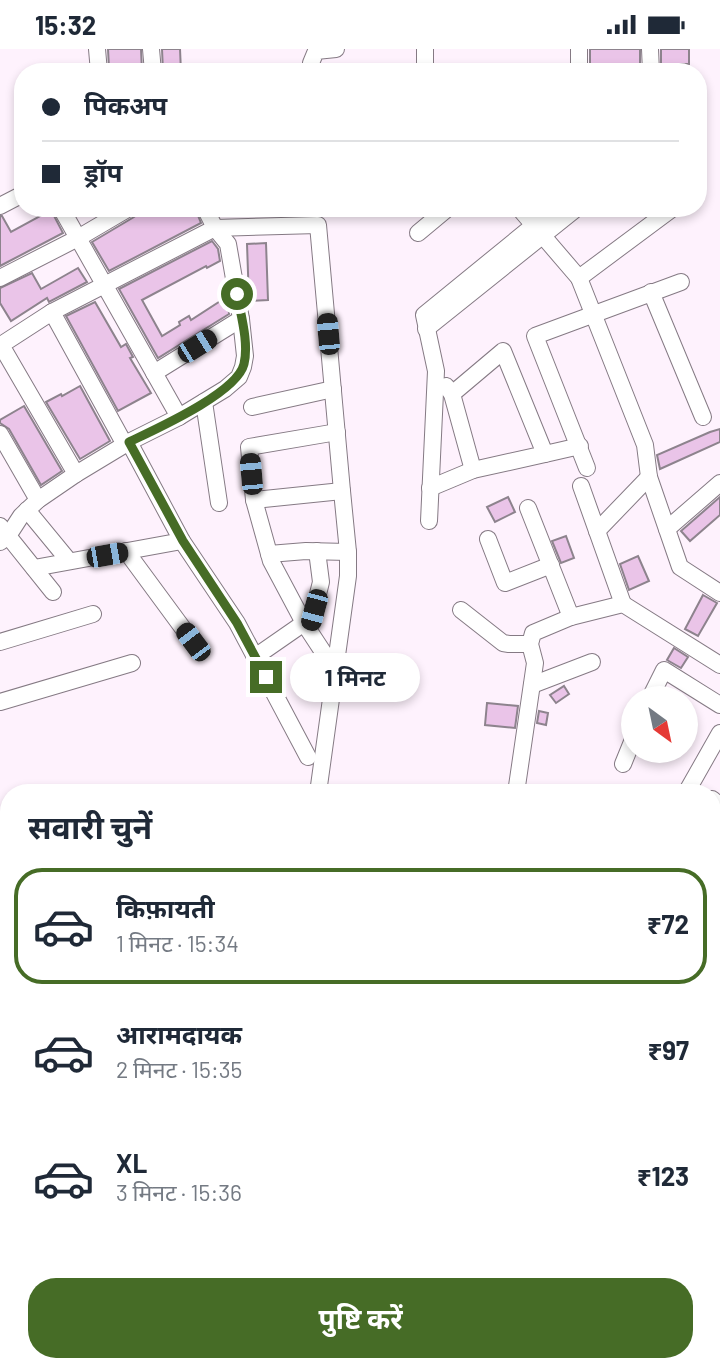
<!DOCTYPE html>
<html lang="hi">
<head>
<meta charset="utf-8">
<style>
	:root { --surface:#fff; --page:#f2f2f3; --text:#1f2937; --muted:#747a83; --line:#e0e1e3; --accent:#466c26 }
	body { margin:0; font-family:Barlow,"Noto Sans Devanagari",sans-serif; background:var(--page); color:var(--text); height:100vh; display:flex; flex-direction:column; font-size:26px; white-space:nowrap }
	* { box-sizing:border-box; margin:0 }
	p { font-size:23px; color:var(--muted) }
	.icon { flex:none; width:38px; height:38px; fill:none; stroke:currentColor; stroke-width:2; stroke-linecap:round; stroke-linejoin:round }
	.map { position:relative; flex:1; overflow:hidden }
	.details { position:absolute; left:0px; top:735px; width:721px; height:588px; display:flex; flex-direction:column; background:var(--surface); border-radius:28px 28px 0 0; box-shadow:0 4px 10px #0003 }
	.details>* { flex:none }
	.hud { position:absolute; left:14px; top:14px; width:693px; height:154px; border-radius:28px; box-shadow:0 4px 10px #0003; display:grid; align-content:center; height:154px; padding:0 28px; background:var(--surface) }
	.needle { width:46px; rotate:147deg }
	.buttons { position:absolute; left:621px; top:637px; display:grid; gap:14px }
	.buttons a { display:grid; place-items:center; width:77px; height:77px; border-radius:50%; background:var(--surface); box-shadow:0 4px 10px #0003; font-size:35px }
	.end { position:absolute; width:32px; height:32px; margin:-16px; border:9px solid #466c26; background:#fff; box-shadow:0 0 0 4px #fff }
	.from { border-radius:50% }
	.bubble { position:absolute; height:49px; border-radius:24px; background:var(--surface); box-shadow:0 4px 10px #0003; font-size:23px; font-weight:700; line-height:49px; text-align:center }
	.car { position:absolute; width:21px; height:42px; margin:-21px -10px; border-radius:9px; box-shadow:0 0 5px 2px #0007; background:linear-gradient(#222 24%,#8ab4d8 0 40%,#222 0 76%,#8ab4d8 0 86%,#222 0) }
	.hud b { display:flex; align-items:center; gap:24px; height:66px; font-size:26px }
	.hud b+b { border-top:2px solid var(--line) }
	.hud i { width:18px; height:18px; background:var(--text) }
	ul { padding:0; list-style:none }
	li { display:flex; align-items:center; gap:21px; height:116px; margin:0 14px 10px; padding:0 14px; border:4px solid transparent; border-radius:28px }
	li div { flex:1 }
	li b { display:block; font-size:26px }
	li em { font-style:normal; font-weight:700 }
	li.active { border-color:var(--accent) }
	li>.icon { width:63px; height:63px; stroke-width:1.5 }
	h2 { padding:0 28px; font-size:32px; line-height:84px }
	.cta { display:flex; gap:14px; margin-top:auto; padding:14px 28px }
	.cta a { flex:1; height:80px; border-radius:28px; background:var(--accent); color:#fff; font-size:28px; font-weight:700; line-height:80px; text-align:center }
	.status { display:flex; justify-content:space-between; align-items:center; height:49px; padding:0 35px; background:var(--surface); direction:ltr }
	.status svg { height:19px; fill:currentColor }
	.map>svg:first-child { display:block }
</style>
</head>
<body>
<div class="status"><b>15:32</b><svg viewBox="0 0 49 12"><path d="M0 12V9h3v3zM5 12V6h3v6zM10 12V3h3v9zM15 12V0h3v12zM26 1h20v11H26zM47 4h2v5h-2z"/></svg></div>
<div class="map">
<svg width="720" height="1323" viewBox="0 0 720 1323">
	<rect width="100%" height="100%" fill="#fef2fd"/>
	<!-- building -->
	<g fill="#eac4e8" stroke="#8d838d" stroke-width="2">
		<polygon points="108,0 141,0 142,23 111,23 111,19 109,19"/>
		<polygon points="162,0 180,0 181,23 163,23"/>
		<rect x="590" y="0" width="50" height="23"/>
		<rect x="661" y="0" width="28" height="15"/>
		<polygon points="139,159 195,159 201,174 109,222 92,193 134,168 138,165"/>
		<polygon points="51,161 63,184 0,217 0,167 2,167 11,183"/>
		<polygon points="212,192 218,200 220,212 207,219 206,217 142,251 162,287 180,276 179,273 189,267 191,271 222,251 226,251 228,254 229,265 158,309 119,240"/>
		<polygon points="266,194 268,251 249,252 247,195"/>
		<polygon points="78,219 87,233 49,253 47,249 11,272 0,254 0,239 32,224 41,240"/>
		<polygon points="95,253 121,298 126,295 133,308 130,309 151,344 118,362 66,267"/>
		<polygon points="80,337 110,392 80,410 46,353 61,345 62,347"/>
		<polygon points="24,357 62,422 41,436 9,380 0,374 0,371"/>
		<polygon points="720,380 720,393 660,420 657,406 710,383"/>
		<polygon points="508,448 515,463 495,473 487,458"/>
		<polygon points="720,448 720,466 690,492 681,482"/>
		<polygon points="566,487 574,509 561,514 552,492"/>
		<polygon points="638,507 649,532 629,541 620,515"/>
		<polygon points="703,546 717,554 698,587 685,580"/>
		<polygon points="674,599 688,608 681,619 667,611"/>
		<polygon points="564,637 569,645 556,654 550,646"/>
		<polygon points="487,654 518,657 515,679 485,676"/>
		<polygon points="539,662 548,664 546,676 537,674"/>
		<polygon points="9,1187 9,1250 0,1252 0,1189"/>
		<rect x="634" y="1314" width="46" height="9"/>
		<rect x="701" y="1314" width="19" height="9"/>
	</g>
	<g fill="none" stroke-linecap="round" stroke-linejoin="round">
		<!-- minor casing -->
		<g stroke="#857a84" stroke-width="18">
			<g id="minor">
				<polyline points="97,0 99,23"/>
				<polyline points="151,0 153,23"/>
				<polyline points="425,0 425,23"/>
				<polyline points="650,0 651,23"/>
				<polyline points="313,23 311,14 316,2 336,0"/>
				<polyline points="579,23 579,0"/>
				<polyline points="0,157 23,145"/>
				<polyline points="61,159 179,368"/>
				<polyline points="519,159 579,229 645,396 649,428 680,518 720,544"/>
				<polyline points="418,184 448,159"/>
				<polyline points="0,229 78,189 129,159"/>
				<polyline points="579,229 673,159"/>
				<polyline points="651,243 703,368"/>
				<polyline points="52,263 125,396"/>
				<polyline points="426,280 577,159"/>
				<polyline points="154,324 241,270 228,195 215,179 205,159"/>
				<polyline points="446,337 452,345 473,421"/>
				<polyline points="204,353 219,454"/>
				<polyline points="252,358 333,340"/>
				<polyline points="337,383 249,398 254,451 342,442"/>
				<polyline points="0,385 38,451"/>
				<polyline points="129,393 182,492 237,574 308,708"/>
				<polyline points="545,405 580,397"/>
				<polyline points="587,419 535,287 681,233"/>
				<polyline points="76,425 1,296 52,263 215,179 318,176 342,442 348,503 348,527 318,744"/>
				<polyline points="581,437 623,555"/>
				<polyline points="430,439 473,421 545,405 503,302 452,345"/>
				<polyline points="254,451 271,512 304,574 325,606"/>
				<polyline points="528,459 571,568"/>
				<polyline points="27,461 69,512"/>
				<polyline points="429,472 436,322 424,266 555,159"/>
				<polyline points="0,477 53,543"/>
				<polyline points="667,480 720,434"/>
				<polyline points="597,482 649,428"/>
				<polyline points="488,490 505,534 551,516"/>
				<polyline points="0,493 8,487 21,467 38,451 76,425 129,393 179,368 225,340 239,328 243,318 245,307 241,270"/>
				<polyline points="126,502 193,593"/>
				<polyline points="269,505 306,502 348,503"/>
				<polyline points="34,519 182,492"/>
				<polyline points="461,561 503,594 509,595 530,595"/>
				<polyline points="309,581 321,533 317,502"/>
				<polyline points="0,593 93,565"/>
				<polyline points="255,608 304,574"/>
				<polyline points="532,636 592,613"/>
				<polyline points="650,649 664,621 720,656"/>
				<polyline points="0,653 132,614"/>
				<polyline points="623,715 634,688"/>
				<polyline points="516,744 535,614 530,595 533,584 571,568 623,555 720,616"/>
				<polyline points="686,744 720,684"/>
				<polyline points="712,750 720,757"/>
				<polyline points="712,795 720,791"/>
				<polyline points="712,1019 720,1020"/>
				<polyline points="0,1077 9,1076"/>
				<polyline points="712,1146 720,1146"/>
				<polyline points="712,1272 720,1272"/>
				<polyline points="0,1307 9,1305"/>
				<polyline points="78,1314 80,1323"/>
				<polyline points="375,1314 377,1323"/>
				<polyline points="416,1314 417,1323"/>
				<polyline points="458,1314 459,1323"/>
				<polyline points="501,1314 502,1323"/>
				<polyline points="539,1314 545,1323"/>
				<polyline points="624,1314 624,1323"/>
				<polyline points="241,1323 243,1314"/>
				<polyline points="331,1323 332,1314"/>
				<polyline points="690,1323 690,1314"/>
			</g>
		</g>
		<!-- minor -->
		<use href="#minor" stroke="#fff" stroke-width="16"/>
	</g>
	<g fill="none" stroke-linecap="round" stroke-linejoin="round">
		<!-- route -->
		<path stroke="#466c26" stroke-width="9" d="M237 245C241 267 249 294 244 315 237 344 156 380 129 393L183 492 237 574 266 628"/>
	</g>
</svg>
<div class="buttons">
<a><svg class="needle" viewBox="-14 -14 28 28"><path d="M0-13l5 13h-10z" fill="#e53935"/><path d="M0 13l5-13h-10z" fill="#747a83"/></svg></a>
</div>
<i class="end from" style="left:237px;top:245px"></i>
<i class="end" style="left:266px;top:628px"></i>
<div class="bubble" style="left:290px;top:604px;width:130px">1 मिनट</div>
<i class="car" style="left:328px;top:285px;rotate:355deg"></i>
<i class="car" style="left:197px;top:297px;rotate:58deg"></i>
<i class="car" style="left:251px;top:425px;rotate:355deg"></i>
<i class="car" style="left:107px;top:506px;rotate:80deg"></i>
<i class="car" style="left:314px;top:561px;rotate:195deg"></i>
<i class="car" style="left:193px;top:593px;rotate:323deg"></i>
<div class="hud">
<b><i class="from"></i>पिकअप</b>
<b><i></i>ड्रॉप</b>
</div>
<section class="details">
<h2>सवारी चुनें</h2>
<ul>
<li class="active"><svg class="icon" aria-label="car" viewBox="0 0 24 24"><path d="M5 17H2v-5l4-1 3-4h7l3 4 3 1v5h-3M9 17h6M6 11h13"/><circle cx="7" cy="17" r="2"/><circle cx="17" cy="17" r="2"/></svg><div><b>किफ़ायती</b><p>1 मिनट · 15:34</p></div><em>₹72</em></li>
<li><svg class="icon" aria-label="car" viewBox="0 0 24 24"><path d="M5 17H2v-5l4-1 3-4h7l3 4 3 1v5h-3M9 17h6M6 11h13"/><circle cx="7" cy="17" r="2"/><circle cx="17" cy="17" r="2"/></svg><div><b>आरामदायक</b><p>2 मिनट · 15:35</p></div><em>₹97</em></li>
<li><svg class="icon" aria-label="car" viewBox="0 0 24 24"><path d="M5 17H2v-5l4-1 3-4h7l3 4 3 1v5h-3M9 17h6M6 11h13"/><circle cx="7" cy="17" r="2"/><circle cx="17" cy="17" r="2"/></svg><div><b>XL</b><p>3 मिनट · 15:36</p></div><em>₹123</em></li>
</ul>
<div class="cta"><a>पुष्टि करें</a></div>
</section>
</div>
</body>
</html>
